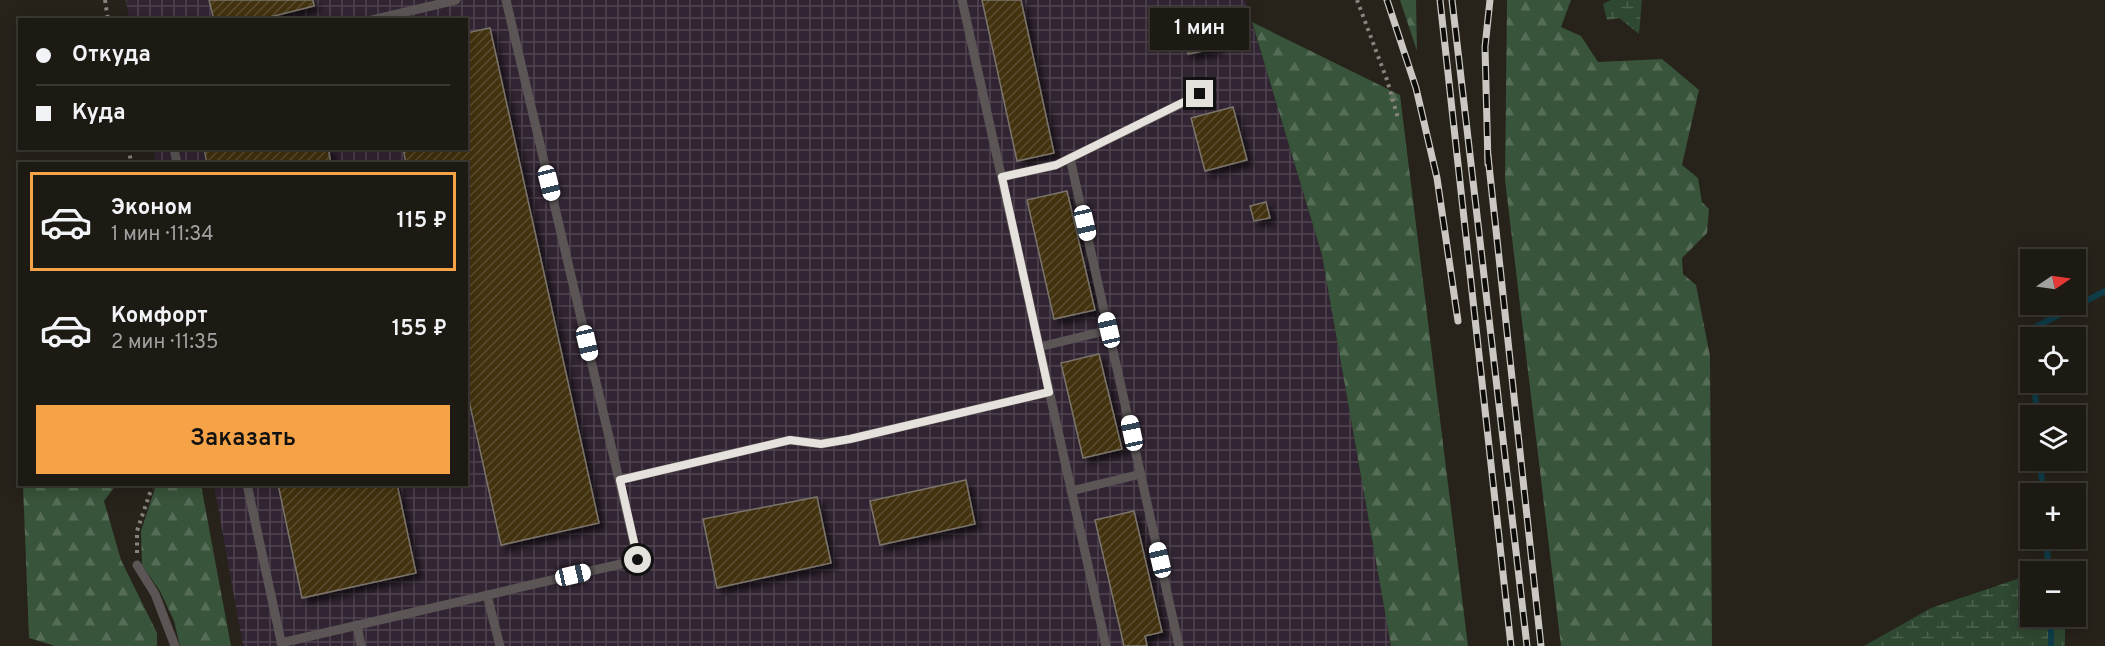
<!DOCTYPE html>
<html lang="ru">
<head>
<meta charset="utf-8">
<style>
	:root { --surface:#1d1a14; --page:#25231d; --text:#f1f3f6; --muted:#a0a1a0; --line:#3b3834; --accent:#f6a247 }
	body { margin:0; font-family:Overpass,sans-serif; background:var(--page); color:var(--text); height:100vh; display:flex; flex-direction:column; font-size:22px; white-space:nowrap }
	* { box-sizing:border-box; margin:0 }
	p { font-size:20px; color:var(--muted) }
	.icon { flex:none; width:33px; height:33px; fill:none; stroke:currentColor; stroke-width:2; stroke-linecap:round; stroke-linejoin:round }
	.map { position:relative; flex:1; overflow:hidden }
	.side { position:absolute; left:18px; top:162px; width:450px; height:324px; display:flex; flex-direction:column; background:var(--surface); border-radius:0px; box-shadow:0 3px 15px #0003,0 0 0 2px var(--line) }
	.side>* { flex:none }
	.top-card { position:absolute; left:18px; top:18px; width:450px; height:132px; border-radius:0px; box-shadow:0 3px 15px #0003,0 0 0 2px var(--line); display:grid; align-content:center; height:132px; padding:0 18px; background:var(--surface) }
	.needle { width:39px; rotate:77deg }
	.fabs { position:absolute; left:2020px; top:249px; display:grid; gap:12px }
	.fabs a { display:grid; place-items:center; width:66px; height:66px; border-radius:0px; background:var(--surface); box-shadow:0 3px 15px #0003,0 0 0 2px var(--line); font-size:30px }
	.end { position:absolute; width:27px; height:27px; margin:-14px; border:8px solid #e5e1dc; background:#111; box-shadow:0 0 0 3px #111 }
	.from { border-radius:50% }
	.bubble { position:absolute; height:42px; border-radius:0px; background:var(--surface); box-shadow:0 3px 15px #0003,0 0 0 2px var(--line); font-size:20px; font-weight:600; line-height:42px; text-align:center }
	.car { position:absolute; width:18px; height:36px; margin:-18px -9px; border-radius:8px; box-shadow:0 0 4px 2px #0007; background:linear-gradient(#fff 24%,#345 0 40%,#fff 0 76%,#345 0 86%,#fff 0) }
	.top-card b { display:flex; align-items:center; gap:21px; height:57px; font-size:22px }
	.top-card b+b { border-top:2px solid var(--line) }
	.top-card i { width:15px; height:15px; background:var(--text) }
	ul { padding:10px 0 0; list-style:none }
	li { display:flex; align-items:center; gap:18px; height:99px; margin:0 12px 9px; padding:0 6px; border:3px solid transparent; border-radius:0px }
	li div { flex:1 }
	li b { display:block; font-size:22px }
	li em { font-style:normal; font-weight:600 }
	li.on { border-color:var(--accent) }
	li>.icon { width:54px; height:54px; stroke-width:1.5 }
	.button { display:flex; gap:12px; margin-top:auto; padding:12px 18px }
	.button a { flex:1; height:69px; border-radius:0px; background:var(--accent); color:#111; font-size:24px; font-weight:600; line-height:69px; text-align:center }
	.map>svg:first-child { display:block }
</style>
</head>
<body>
<div class="map">
<svg width="2105" height="646" viewBox="0 0 2105 646">
	<defs>
		<pattern id="industrial-grid" width="8" height="8" patternUnits="userSpaceOnUse" patternTransform="scale(1.5)"><rect width="8" height="8" fill="#322533"/><path d="M0 4h8M4 0v8" fill="none" stroke="#504450"/></pattern>
		<pattern id="forest-firs" width="22" height="20" patternUnits="userSpaceOnUse" patternTransform="scale(1.5)"><rect width="22" height="20" fill="#38543a"/><path d="M5 1l3.5 6h-7zM16 11l3.5 6h-7z" fill="#556c56"/></pattern>
		<pattern id="wetland-marsh" width="20" height="14" patternUnits="userSpaceOnUse" patternTransform="scale(1.5)"><rect width="20" height="14" fill="#2f4831"/><path d="M1 5h8M5 5V1M11 12h8M15 12V8" fill="none" stroke="#4d624e"/></pattern>
		<pattern id="building-hatch" width="6" height="6" patternUnits="userSpaceOnUse" patternTransform="scale(1.5)"><rect width="6" height="6" fill="#423010"/><path d="M-1 1l2-2M0 6l6-6M5 7l2-2" fill="none" stroke="#5d4e32"/></pattern>
		<filter id="shadow"><feDropShadow dx="5.5" dy="5.5" stdDeviation="3" flood-color="#0009"/></filter>
	</defs>
	<rect width="100%" height="100%" fill="#27221a"/>
	<!-- industrial -->
	<polygon fill="url(#industrial-grid)" points="126,0 1245,0 1322,255 1391,646 243,646 214,485 466,484 466,164 156,164 153,149 466,148 466,20 129,19"/>
	<!-- forest -->
	<g fill="url(#forest-firs)">
		<polygon points="1400,0 1416,0 1417,51"/>
		<polygon points="1507,0 1571,0 1561,27 1581,36 1598,62 1662,59 1699,90 1682,165 1698,178 1702,202 1709,209 1707,233 1682,258 1683,274 1696,285 1710,356 1712,646 1561,646 1505,180"/>
		<polygon points="1252,22 1400,95 1468,646 1391,646 1322,255"/>
		<polygon points="23,485 116,485 104,501 121,560 157,633 157,646 55,646 29,638"/>
		<polygon points="156,485 201,485 231,646 180,646 174,621 160,591 142,565 141,531"/>
	</g>
	<!-- wetland -->
	<g fill="url(#wetland-marsh)">
		<polygon points="1611,0 1642,0 1639,34 1619,18 1607,20 1603,4"/>
		<polygon points="2026,576 2031,580 2031,616 2065,617 2065,646 1864,646 1931,608"/>
	</g>
	<g fill="none" stroke-linecap="round" stroke-linejoin="round">
		<!-- stream -->
		<g stroke="#0f3e4a" stroke-width="6">
			<polyline points="2031,346 2030,330 2105,291"/>
			<polyline points="2034,382 2037,416"/>
			<polyline points="2040,460 2043,494"/>
			<polyline points="2046,538 2049,572"/>
			<polyline points="2051,616 2051,646"/>
		</g>
	</g>
	<!-- building -->
	<g fill="url(#building-hatch)" stroke="#7a746a" stroke-width="1.5" filter="url(#shadow)">
		<polygon points="209,0 313,0 314,6 258,20 214,20"/>
		<polygon points="982,0 1021,0 1054,153 1017,161"/>
		<polygon points="490,28 599,523 501,545 466,387 466,164 406,164 403,148 466,148 466,33"/>
		<polygon points="1214,32 1218,48 1188,54 1185,38"/>
		<polygon points="1233,107 1247,160 1205,171 1191,118"/>
		<polygon points="204,148 328,148 331,164 207,164"/>
		<polygon points="1067,191 1095,310 1054,319 1027,200"/>
		<polygon points="1266,202 1270,218 1254,221 1250,206"/>
		<polygon points="1099,354 1122,449 1083,458 1061,363"/>
		<polygon points="966,480 975,524 880,545 870,501"/>
		<polygon points="278,484 397,484 416,573 302,598"/>
		<polygon points="817,497 831,563 717,588 703,519"/>
		<polygon points="1134,511 1162,632 1145,636 1147,646 1124,646 1095,520"/>
	</g>
	<g fill="none" stroke-linecap="round" stroke-linejoin="round">
		<!-- path -->
		<g stroke="#88837d" stroke-width="4" stroke-dasharray="3 4.5" stroke-linecap="butt">
			<polyline points="105,0 108,20"/>
			<polyline points="1357,0 1387,80 1398,118"/>
			<polyline points="129,148 131,164"/>
			<polyline points="137,553 137,531 153,484"/>
		</g>
		<!-- service -->
		<g stroke="#5b5555" stroke-width="9">
			<polyline points="962,0 1106,646"/>
			<polyline points="372,20 456,0"/>
			<polyline points="174,148 177,164"/>
			<polyline points="1070,158 1179,646"/>
			<polyline points="1002,177 1056,165 1201,94"/>
			<polyline points="1039,347 1109,330"/>
			<polyline points="620,480 790,440 821,444 850,439 1049,392"/>
			<polyline points="247,484 282,646"/>
			<polyline points="1071,491 1141,474"/>
			<polyline points="137,565 155,594 175,646"/>
			<polyline points="487,595 500,646"/>
			<polyline points="357,625 361,646"/>
			<polyline points="281,643 638,560 506,0"/>
		</g>
		<!-- rail casing -->
		<g stroke="#cbc7c2" stroke-width="7">
			<g id="rail">
				<polyline points="1387,0 1416,88 1437,178 1458,321"/>
				<polyline points="1440,0 1511,646"/>
				<polyline points="1452,0 1527,646"/>
				<polyline points="1488,156 1541,646"/>
				<polyline points="1488,164 1485,47 1490,0"/>
			</g>
		</g>
		<!-- rail -->
		<use href="#rail" stroke="#0e0c08" stroke-width="4.5" stroke-dasharray="14" stroke-linecap="butt"/>
	</g>
	<g fill="none" stroke-linecap="round" stroke-linejoin="round">
		<!-- route -->
		<polyline stroke="#e5e1dc" stroke-width="8" points="638,560 620,480 790,440 821,444 850,439 1049,392 1002,177 1056,165 1200,94"/>
	</g>
</svg>
<div class="fabs">
<a><svg class="needle" viewBox="-14 -14 28 28"><path d="M0-13l5 13h-10z" fill="#e53935"/><path d="M0 13l5-13h-10z" fill="#a0a1a0"/></svg></a>
<a><svg class="icon" aria-label="locate" viewBox="0 0 24 24"><circle cx="12" cy="12" r="6"/><path d="M12 2v4M12 18v4M2 12h4M18 12h4"/></svg></a>
<a><svg class="icon" aria-label="layers" viewBox="0 0 24 24"><path d="M12 4l9 5-9 5-9-5zM3 14l9 5 9-5"/></svg></a>
<a>+</a>
<a>−</a>
</div>
<i class="end from" style="left:638px;top:560px"></i>
<i class="end" style="left:1200px;top:94px"></i>
<div class="bubble" style="left:1150px;top:8px;width:99px">1 мин</div>
<i class="car" style="left:549px;top:183px;rotate:166deg"></i>
<i class="car" style="left:1085px;top:223px;rotate:167deg"></i>
<i class="car" style="left:1109px;top:330px;rotate:347deg"></i>
<i class="car" style="left:587px;top:343px;rotate:167deg"></i>
<i class="car" style="left:1132px;top:433px;rotate:348deg"></i>
<i class="car" style="left:1160px;top:560px;rotate:347deg"></i>
<i class="car" style="left:573px;top:575px;rotate:77deg"></i>
<div class="top-card">
<b><i class="from"></i>Откуда</b>
<b><i></i>Куда</b>
</div>
<section class="side">
<ul>
<li class="on"><svg class="icon" aria-label="car" viewBox="0 0 24 24"><path d="M5 17H2v-5l4-1 3-4h7l3 4 3 1v5h-3M9 17h6M6 11h13"/><circle cx="7" cy="17" r="2"/><circle cx="17" cy="17" r="2"/></svg><div><b>Эконом</b><p>1 мин · 11:34</p></div><em>115 ₽</em></li>
<li><svg class="icon" aria-label="car" viewBox="0 0 24 24"><path d="M5 17H2v-5l4-1 3-4h7l3 4 3 1v5h-3M9 17h6M6 11h13"/><circle cx="7" cy="17" r="2"/><circle cx="17" cy="17" r="2"/></svg><div><b>Комфорт</b><p>2 мин · 11:35</p></div><em>155 ₽</em></li>
</ul>
<div class="button"><a>Заказать</a></div>
</section>
</div>
</body>
</html>
